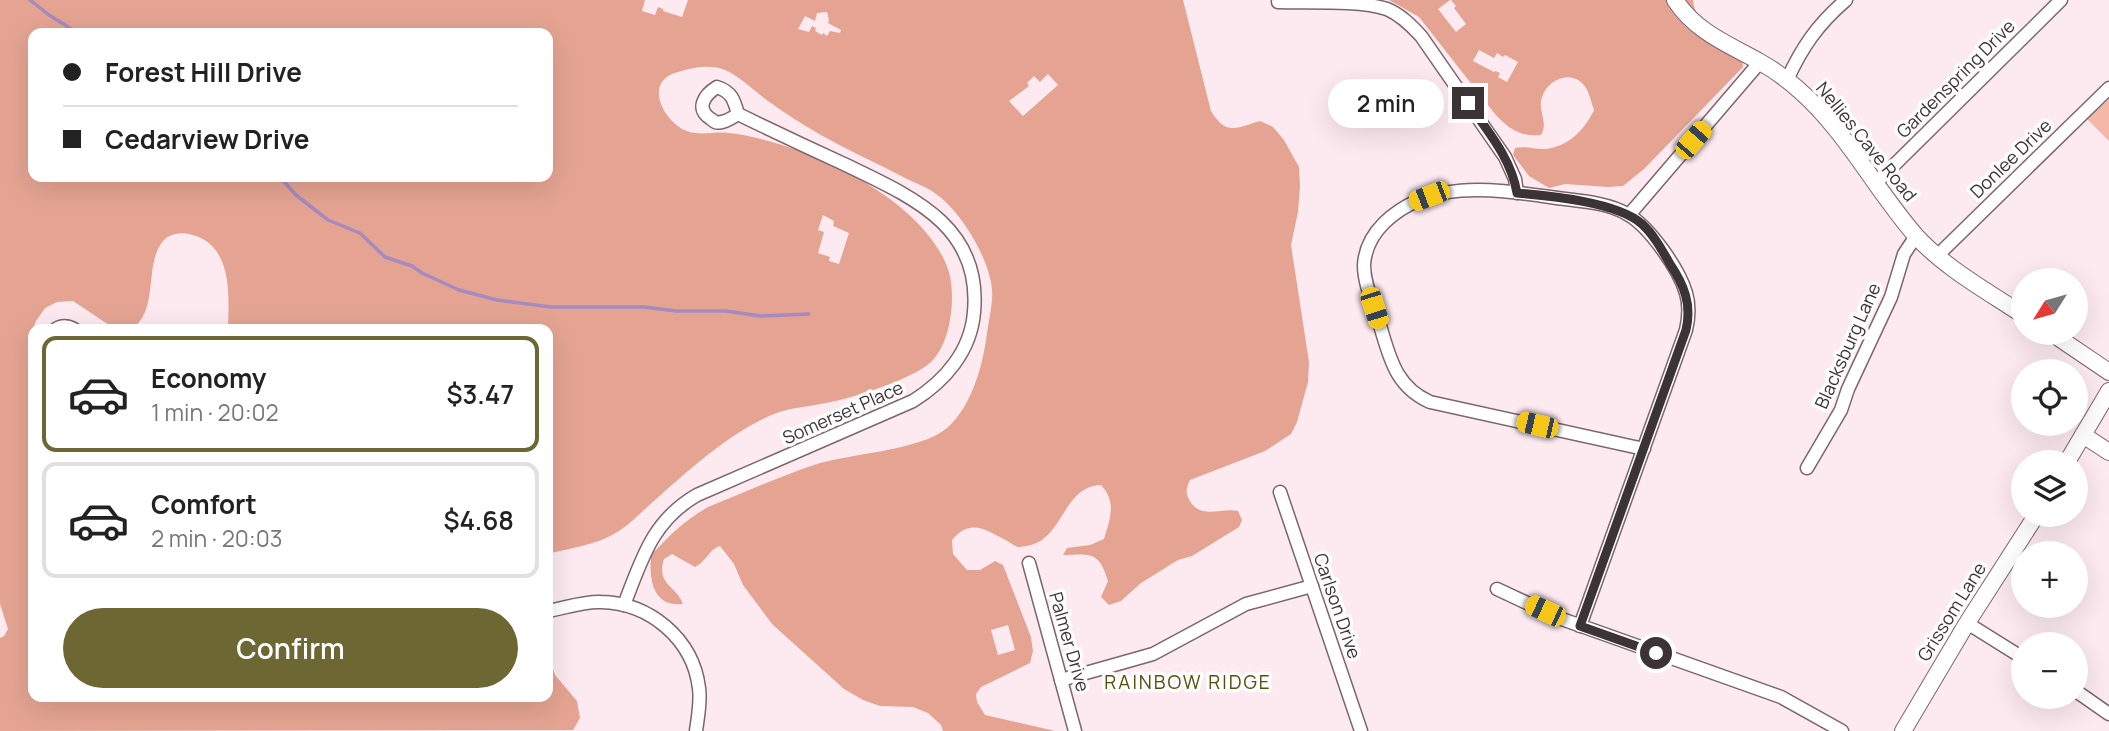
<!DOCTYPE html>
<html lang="en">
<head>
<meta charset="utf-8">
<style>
	:root { --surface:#fff; --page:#f2f2f2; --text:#222; --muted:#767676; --line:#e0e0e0; --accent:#6d6733 }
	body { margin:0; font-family:Manrope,sans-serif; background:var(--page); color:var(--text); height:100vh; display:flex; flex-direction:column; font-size:26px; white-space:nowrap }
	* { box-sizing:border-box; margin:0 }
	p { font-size:23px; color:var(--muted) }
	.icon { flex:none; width:38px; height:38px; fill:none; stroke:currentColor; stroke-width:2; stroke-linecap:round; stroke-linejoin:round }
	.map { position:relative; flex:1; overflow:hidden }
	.sheet { position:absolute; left:28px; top:324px; width:525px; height:378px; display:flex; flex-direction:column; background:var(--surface); border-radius:14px; box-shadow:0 7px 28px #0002 }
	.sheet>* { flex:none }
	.hud { position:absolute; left:28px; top:28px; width:525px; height:154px; border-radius:14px; box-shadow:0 7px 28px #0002; display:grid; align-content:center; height:154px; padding:0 35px; background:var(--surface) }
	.needle { width:46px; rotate:233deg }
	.buttons { position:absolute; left:2011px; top:268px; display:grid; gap:14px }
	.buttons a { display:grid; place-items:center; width:77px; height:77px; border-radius:50%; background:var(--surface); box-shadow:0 7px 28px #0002; font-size:35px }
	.end { position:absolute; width:32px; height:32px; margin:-16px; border:9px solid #3c3337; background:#fff; box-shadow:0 0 0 4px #fff }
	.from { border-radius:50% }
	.bubble { position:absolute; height:49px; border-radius:24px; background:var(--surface); box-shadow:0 7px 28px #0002; font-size:23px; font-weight:600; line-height:49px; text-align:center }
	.car { position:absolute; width:21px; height:42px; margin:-21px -10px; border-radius:9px; box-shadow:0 0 5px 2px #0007; background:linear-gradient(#f5c518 24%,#345 0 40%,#f5c518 0 76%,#345 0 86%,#f5c518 0) }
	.hud b { display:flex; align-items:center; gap:24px; height:66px; font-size:26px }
	.hud b+b { border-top:2px solid var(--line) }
	.hud i { width:18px; height:18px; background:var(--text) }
	ul { padding:12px 0 0; list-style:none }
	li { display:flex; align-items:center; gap:21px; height:116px; margin:0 14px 10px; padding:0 21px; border:4px solid var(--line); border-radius:14px }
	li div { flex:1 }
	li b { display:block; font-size:26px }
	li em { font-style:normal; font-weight:600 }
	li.on { border-color:var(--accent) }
	li>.icon { width:63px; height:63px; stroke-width:1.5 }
	.button { display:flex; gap:14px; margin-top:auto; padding:14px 35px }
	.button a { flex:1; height:80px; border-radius:42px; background:var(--accent); color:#fff; font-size:28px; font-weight:600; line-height:80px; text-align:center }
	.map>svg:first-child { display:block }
</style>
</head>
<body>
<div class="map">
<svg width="2109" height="731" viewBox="0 0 2109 731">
	<rect width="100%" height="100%" fill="#fdeaf1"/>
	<!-- green -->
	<polygon fill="#f3b8a8" points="2109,99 2109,141 2087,119"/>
	<!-- forest -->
	<g fill="#e5a492" fill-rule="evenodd">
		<path d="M0 0H645L642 11 655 15 658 7 663 9V11L682 17 688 0H1183L1211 111C1226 136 1236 128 1260 121L1273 127 1284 140 1299 167 1300 186 1298 212 1291 245 1309 362 1308 382 1297 422 1291 434 1265 451 1190 480C1186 488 1185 493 1190 501 1201 520 1222 507 1238 511L1242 520 1239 527 1192 556 1178 560 1141 583 1121 601 1109 605 1101 597 1108 581C1099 551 1091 554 1063 555L1067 548 1090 545 1104 539C1110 519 1117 502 1101 485 1065 486 1063 534 1034 544 1031 545 1022 547 1018 547 1017 547 1010 543 1009 542 987 531 971 517 952 540L953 554 967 570H980L995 561 1003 565 1031 637 1033 651 1030 663 981 687 976 694 977 702 985 715 1055 731H943L941 725 928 713 913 707 880 706 863 700 844 689 772 624 743 585 734 564 720 546C709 549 707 561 695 567L672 554 664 559C656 585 676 585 683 604 652 608 649 578 651 555 669 536 685 520 708 507 743 493 778 477 814 465 850 453 920 451 947 428 972 406 983 365 987 333 989 319 993 304 992 290 990 260 961 211 936 194 927 187 915 183 905 178 877 163 847 150 819 134 802 124 784 113 768 101 732 74 725 57 675 73 647 82 660 114 679 127 695 138 711 131 729 133 801 141 926 198 949 272 956 298 951 343 931 362 913 379 850 399 826 403 808 407 791 407 774 414 730 432 690 469 655 500 641 512 630 525 614 534 595 545 570 548 548 554V329H228C229 295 233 243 189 234 181 232 169 234 164 240 143 263 160 309 132 329L112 327 73 301 57 302 45 308 36 321 30 336 33 346V696H548V655L555 675 577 701 580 718 573 730 0 731V638L4 636 8 629 0 604ZM827 12 829 20 828 23 841 30 840 33 830 31 827 36 823 33 822 35 815 31 816 28 812 26 809 32 798 29 805 16 815 21 817 13ZM33 33H548V177H33ZM1048 74 1058 85 1023 116 1009 101 1029 86 1027 83 1034 76 1040 82ZM823 215 834 221 833 226 849 233 839 264 829 261 830 257 818 253 824 232 818 230ZM1008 625 1015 650 998 655 991 630Z"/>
		<path d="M1389 0H1450L1438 9 1456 32 1466 24 1454 8 1456 6 1451 0H1693C1695 25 1722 35 1741 47L1743 67 1644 169 1623 186 1608 187 1565 184 1549 188 1529 176 1513 155 1515 148C1525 146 1533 149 1543 149 1567 148 1584 131 1594 110 1591 102 1589 90 1583 84 1569 70 1548 80 1542 97 1537 110 1549 122 1541 135 1520 137 1509 129 1495 114L1419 17ZM1479 50 1494 58 1497 53 1503 57 1505 55 1518 62 1507 82 1498 77 1500 73 1495 71 1494 72 1473 61Z"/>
	</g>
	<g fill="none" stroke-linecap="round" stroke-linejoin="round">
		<!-- stream -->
		<g stroke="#a68bc0" stroke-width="3.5">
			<polyline points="30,0 49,15 78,33"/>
			<polyline points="280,177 296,195 328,220 360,233 385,257 412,266 422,273 459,290 497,300 551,307 644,307 676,311 726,311 760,316 809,314"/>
		</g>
		<!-- minor casing -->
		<g stroke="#7b666e" stroke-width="15">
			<g id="minor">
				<path d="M1278 2C1309 3 1358 0 1387 9 1401 15 1411 25 1421 36L1505 157 1515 179 1517 193"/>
				<path d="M1787 80C1802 47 1818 24 1846 0"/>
				<polyline points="1876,183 2061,0"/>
				<polyline points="1629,215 1760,62"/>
				<polyline points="1937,256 2109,88"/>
				<path d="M56 329C62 325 68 326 74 329"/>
				<polyline points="1807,468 1841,410 1848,389 1891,297 1904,254 1916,236"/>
				<polyline points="1280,492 1361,731"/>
				<polyline points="1029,563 1075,731"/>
				<polyline points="1497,589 1559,618 1781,697 1842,731"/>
				<path d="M624 605C642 559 652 521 697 495L913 401C945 381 971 351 974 312 982 225 910 196 844 164 809 148 773 131 738 114 734 100 732 92 717 87 704 95 695 109 711 119 716 123 716 123 722 122 728 121 733 117 738 114"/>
				<path d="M548 611C565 608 584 601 601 602 650 603 693 639 699 688 701 702 698 716 696 731"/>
				<polyline points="1967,623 2023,658"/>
				<path d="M1580 626 1686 330C1689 317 1690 306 1686 293 1679 269 1649 226 1627 214 1605 201 1574 201 1550 197 1493 189 1429 179 1384 223 1372 235 1365 248 1364 265 1364 283 1372 300 1377 316 1389 352 1392 385 1430 402L1644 449"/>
				<polyline points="1061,680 1153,654 1246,604 1312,586"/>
				<polyline points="2076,691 2109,714"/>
			</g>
		</g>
		<!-- tertiary casing -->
		<g stroke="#7b666e" stroke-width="18">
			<g id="tertiary">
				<path d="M1675 0C1696 32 1728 44 1760 62 1774 70 1787 79 1799 90 1846 131 1875 189 1916 236 1945 268 1987 291 2023 315"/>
				<polyline points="2050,332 2109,372"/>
				<polyline points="2083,435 2109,452"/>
				<polyline points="2067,462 2109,391"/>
				<polyline points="1903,731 1967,623 2037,514"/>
			</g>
		</g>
		<!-- minor -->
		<use href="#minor" stroke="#fff" stroke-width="12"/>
		<!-- tertiary -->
		<use href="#tertiary" stroke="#fff" stroke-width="16"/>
	</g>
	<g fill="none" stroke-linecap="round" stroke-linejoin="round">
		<!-- route -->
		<path stroke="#3c3337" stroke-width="9" d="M1468 103C1488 132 1511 158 1517 193 1551 196 1617 202 1642 224 1654 235 1662 250 1670 264 1684 285 1692 304 1686 330L1580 626 1656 653"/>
	</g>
	<g text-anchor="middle" stroke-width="7" stroke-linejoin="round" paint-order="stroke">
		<!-- street labels -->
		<g font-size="18" fill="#3c3337" stroke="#fdfdfd">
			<text transform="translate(1956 79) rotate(-45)" y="6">Gardenspring Drive</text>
			<text transform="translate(1866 142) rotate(51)" y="6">Nellies Cave Road</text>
			<text transform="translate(2011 159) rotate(-44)" y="6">Donlee Drive</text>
			<text transform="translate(1848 346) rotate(-66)" y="6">Blacksburg Lane</text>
			<text transform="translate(843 413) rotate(-24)" y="6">Somerset Place</text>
			<text transform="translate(1337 606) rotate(71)" y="6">Carlson Drive</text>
			<text transform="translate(1952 612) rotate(-58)" y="6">Grissom Lane</text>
			<text transform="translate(1069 642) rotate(74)" y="6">Palmer Drive</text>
		</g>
		<!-- neighbourhood labels -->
		<g font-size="19" letter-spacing="2" fill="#574f11" stroke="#fdfdfd">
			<text x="1188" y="689">RAINBOW RIDGE</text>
		</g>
	</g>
</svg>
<div class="buttons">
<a><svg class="needle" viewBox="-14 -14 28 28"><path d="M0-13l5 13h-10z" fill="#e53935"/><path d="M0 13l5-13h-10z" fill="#767676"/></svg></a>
<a><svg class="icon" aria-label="locate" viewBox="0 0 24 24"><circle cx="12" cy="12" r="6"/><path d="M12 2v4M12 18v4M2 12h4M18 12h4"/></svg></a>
<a><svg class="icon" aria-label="layers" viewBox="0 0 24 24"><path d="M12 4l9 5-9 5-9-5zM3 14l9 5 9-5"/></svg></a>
<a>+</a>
<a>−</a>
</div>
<i class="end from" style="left:1656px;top:653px"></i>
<i class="end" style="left:1468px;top:103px"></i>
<div class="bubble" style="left:1328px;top:79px;width:116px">2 min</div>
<i class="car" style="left:1693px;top:140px;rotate:41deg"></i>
<i class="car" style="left:1429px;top:196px;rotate:249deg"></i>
<i class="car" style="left:1374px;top:308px;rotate:162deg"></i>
<i class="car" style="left:1537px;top:425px;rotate:283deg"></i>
<i class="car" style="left:1545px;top:611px;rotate:295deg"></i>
<div class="hud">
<b><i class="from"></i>Forest Hill Drive</b>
<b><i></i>Cedarview Drive</b>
</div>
<section class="sheet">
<ul>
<li class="on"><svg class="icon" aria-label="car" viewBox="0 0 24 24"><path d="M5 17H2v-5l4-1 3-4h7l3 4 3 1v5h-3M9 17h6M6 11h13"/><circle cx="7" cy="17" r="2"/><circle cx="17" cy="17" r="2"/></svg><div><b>Economy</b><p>1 min · 20:02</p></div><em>$3.47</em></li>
<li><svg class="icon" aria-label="car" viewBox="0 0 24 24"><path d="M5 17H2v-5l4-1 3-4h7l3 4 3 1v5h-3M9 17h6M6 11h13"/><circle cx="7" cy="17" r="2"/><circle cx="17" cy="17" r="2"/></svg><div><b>Comfort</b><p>2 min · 20:03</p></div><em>$4.68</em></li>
</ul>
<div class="button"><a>Confirm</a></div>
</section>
</div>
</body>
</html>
